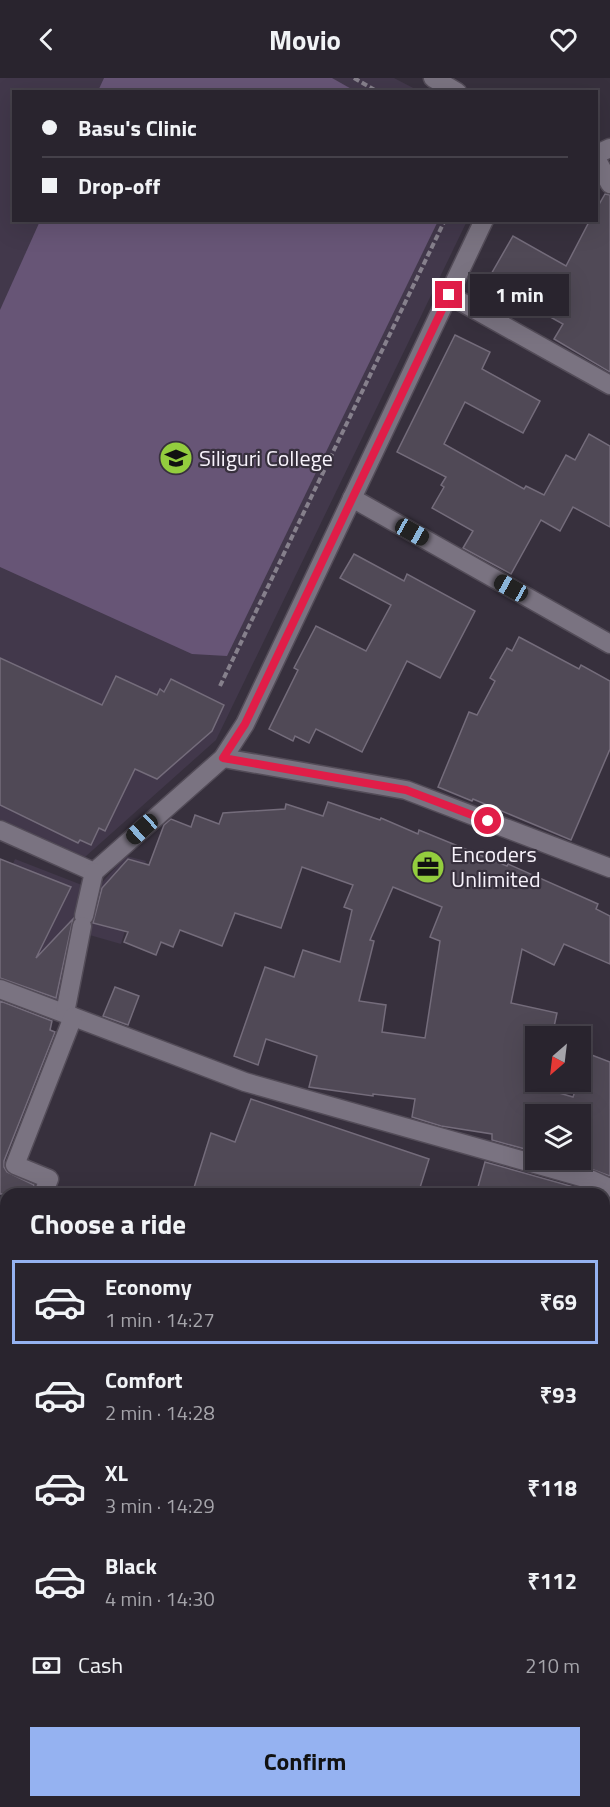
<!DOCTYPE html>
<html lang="en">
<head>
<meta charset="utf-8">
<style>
	:root { --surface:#29242e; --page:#35303a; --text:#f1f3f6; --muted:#a5a4aa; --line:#45414a; --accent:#95b2f1 }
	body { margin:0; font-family:"Titillium Web",sans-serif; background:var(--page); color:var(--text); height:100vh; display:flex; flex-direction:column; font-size:22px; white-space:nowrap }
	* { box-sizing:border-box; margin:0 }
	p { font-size:20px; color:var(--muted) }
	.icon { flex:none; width:33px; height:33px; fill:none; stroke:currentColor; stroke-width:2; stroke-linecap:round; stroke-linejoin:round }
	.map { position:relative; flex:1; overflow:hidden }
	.panel { position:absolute; left:0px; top:1110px; width:610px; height:620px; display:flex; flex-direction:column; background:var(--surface); border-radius:18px 18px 0 0; box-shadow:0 6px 24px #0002,0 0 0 2px var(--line) }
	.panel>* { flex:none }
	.top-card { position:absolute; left:12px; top:12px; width:586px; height:132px; border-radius:0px; box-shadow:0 6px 24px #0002,0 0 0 2px var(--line); display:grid; align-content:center; height:132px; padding:0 30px; background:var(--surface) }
	.needle { width:39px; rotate:208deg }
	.controls { position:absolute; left:525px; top:948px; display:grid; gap:12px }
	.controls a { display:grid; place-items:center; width:66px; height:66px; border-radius:0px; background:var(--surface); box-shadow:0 6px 24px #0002,0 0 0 2px var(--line); font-size:30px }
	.end { position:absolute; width:27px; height:27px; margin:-14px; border:8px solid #e11d48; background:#fff; box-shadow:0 0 0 3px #fff }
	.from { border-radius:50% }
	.bubble { position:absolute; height:42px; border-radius:0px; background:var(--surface); box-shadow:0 6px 24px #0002,0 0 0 2px var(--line); font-size:20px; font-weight:700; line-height:42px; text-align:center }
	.car { position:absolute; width:18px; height:36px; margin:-18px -9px; border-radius:8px; box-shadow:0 0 4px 2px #0007; background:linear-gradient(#222 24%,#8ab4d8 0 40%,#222 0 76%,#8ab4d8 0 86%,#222 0) }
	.top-card b { display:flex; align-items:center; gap:21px; height:57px; font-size:22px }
	.top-card b+b { border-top:2px solid var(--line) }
	.top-card i { width:15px; height:15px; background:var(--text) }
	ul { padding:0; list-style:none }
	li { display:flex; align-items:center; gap:18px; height:84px; margin:0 12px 9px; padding:0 18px; border:3px solid transparent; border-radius:0px }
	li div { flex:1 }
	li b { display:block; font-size:22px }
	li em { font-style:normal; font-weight:700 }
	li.on { border-color:var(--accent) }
	li>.icon { width:54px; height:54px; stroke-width:1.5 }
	h2 { padding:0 30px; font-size:27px; line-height:72px }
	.pay { display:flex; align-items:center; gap:15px; height:66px; padding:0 30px; font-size:22px }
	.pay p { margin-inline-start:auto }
	.cta { display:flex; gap:12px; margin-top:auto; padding:12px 30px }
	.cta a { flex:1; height:69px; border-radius:0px; background:var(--accent); color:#111; font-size:24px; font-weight:700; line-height:69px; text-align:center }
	header { display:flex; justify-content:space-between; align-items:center; height:78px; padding:0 30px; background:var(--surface); font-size:27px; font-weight:700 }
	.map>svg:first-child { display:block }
</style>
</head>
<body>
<header><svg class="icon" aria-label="back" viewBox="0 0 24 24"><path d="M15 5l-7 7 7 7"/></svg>Movio<svg class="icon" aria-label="heart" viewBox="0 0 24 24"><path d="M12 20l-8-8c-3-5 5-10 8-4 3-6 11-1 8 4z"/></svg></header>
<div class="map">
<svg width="610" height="1729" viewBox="0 0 610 1729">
	<rect width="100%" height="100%" fill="#37303d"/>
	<!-- built -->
	<g fill="#42384b">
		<polygon points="0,0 394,0 419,13 14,14 14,142 467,143 216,662 85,779 0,741"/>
		<polygon points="126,778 146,783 121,866 86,856 97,810"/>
		<polygon points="15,781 87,809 60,926 0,902 0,819"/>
	</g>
	<!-- green -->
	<g fill="#675576">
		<polygon points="104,0 332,0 355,13 98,13"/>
		<polygon points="40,143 438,143 227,578 192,576 0,489 0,232"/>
	</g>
	<!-- building -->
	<g fill="#504956" stroke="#746c7b" stroke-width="1.5" fill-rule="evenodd">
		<polygon points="605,116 610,117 610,294 554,261 563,246 527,226 522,235 482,212 513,158 566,188 590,142 597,142 597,130"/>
		<polygon points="455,257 490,274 482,291 540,323 523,355 465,324 444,366 524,411 526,408 544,417 566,377 575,382 589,356 610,368 610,449 573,429 560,453 541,442 511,496 463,470 473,453 432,430 444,409 441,407 446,399 397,374"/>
		<polygon points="354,476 404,503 407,496 475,533 440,600 407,583 362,674 316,651 309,665 295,658 293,663 269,651 298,592 294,590 316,548 366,573 391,527 340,500"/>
		<polygon points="519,559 579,591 581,587 610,603 610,671 571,762 473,721 472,723 438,709 469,634 477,637 495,603 490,600 507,570 512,573"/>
		<polygon points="0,580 102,627 116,598 157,617 160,611 164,614 171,601 224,627 212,653 157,701 135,691 105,753 99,750 91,767 80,762 78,765 0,727"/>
		<path d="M328 724 380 742 381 740 418 756 419 752 507 788 508 786 598 826 596 831 610 838V886L564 866 554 887 522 871 511 925 557 935 552 958H536L535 1008 573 1019 578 1004H580V998L589 976 610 984V1098L580 1087V1036H536V1074L492 1062V1056L441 1048 412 1039 415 1021 373 1016V1018L309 1009 317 978 266 961 258 987 234 978 265 889 294 899 303 872 340 884 352 832 344 829 353 807 302 789 281 850 235 835 222 868 180 852 173 869 161 864 156 877 124 864 128 854 93 845 102 810 128 781 149 787 164 747 171 741 191 749 195 737 219 746 223 735 285 731 286 726 323 738ZM393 809 442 829 430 859 440 863 425 960 382 954 386 927 359 923 374 863 370 862Z"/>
		<polygon points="0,781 71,809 36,880 73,841 56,920 0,900"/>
		<polygon points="115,909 139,918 128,947 103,938"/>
		<polygon points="0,923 52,943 50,952 55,954 4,1083 4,1089 7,1094 34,1107 32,1116 0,1116"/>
		<polygon points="251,1021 429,1081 418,1116 192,1116 211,1055 235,1064"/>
		<polygon points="485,1084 588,1113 596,1116 476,1116"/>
	</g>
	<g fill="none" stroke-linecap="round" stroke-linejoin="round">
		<!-- minor casing -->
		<g stroke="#534c58" stroke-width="21">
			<g id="minor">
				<polyline points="433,0 457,14"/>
				<polyline points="597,76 610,70"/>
				<polyline points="597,82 610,106"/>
				<polyline points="449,217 610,307"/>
				<polyline points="352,420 610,566"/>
				<polyline points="223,680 406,712 610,790"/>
				<polyline points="0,752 94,794 223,680 245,646 484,142"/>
				<polyline points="84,838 94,794"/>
				<polyline points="0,911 245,1004 592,1102 610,1110"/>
				<polyline points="65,935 82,848"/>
				<polyline points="43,1116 49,1101 15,1087 73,939"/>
				<polyline points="0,1156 6,1158"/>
				<polyline points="0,1228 6,1212"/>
				<polyline points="0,1268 6,1270"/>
				<polyline points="0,1378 6,1381"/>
				<polyline points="0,1434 6,1422"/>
				<polyline points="604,1462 610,1463"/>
				<polyline points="357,1724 369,1729"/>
				<polyline points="148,1729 149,1724"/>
			</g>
		</g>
		<!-- path -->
		<g stroke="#86808c" stroke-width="4" stroke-dasharray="6 3" stroke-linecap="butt">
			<polyline points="354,0 378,14"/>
			<polyline points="220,608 445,142"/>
		</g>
		<!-- minor -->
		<use href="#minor" stroke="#7a7381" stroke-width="18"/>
	</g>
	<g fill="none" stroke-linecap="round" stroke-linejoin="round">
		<!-- route -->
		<polyline stroke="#e11d48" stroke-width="8" points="449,217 245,646 223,680 406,712 488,743"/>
	</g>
	<!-- icons -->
	<defs>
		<g id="university-disc" transform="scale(1.725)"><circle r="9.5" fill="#93cd3e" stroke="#37303d"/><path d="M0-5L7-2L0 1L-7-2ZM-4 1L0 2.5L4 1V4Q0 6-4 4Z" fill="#111"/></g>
		<g id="office-disc" transform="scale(1.725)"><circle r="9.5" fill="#93cd3e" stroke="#37303d"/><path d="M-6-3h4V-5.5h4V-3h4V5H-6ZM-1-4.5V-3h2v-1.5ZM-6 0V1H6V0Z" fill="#111"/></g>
	</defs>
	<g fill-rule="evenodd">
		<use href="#university-disc" x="176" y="380"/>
		<use href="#office-disc" x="428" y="789"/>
	</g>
	<g text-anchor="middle" stroke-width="4.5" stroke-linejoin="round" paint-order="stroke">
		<!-- poi labels -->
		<g font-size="22" fill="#f7f2fb" stroke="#37303d" text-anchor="start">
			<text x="199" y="388">Siliguri College</text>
			<text x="451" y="784">Encoders<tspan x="451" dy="25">Unlimited</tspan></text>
		</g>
	</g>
</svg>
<div class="controls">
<a><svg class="needle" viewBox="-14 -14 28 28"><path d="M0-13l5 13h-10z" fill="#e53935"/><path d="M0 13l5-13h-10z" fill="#a5a4aa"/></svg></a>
<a><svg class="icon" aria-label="layers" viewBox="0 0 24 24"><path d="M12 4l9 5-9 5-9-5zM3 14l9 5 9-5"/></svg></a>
</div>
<i class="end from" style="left:488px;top:743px"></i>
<i class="end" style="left:449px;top:217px"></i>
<div class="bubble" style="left:470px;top:196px;width:99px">1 min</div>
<i class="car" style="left:412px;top:454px;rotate:119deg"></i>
<i class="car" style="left:511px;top:510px;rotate:299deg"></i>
<i class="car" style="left:142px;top:751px;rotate:228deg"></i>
<div class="top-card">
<b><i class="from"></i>Basu's Clinic</b>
<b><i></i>Drop-off</b>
</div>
<section class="panel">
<h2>Choose a ride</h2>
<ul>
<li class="on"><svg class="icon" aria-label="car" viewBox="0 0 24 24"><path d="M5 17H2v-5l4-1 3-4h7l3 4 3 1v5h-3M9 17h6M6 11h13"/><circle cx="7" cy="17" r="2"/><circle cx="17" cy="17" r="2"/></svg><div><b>Economy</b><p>1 min · 14:27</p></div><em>₹69</em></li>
<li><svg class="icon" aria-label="car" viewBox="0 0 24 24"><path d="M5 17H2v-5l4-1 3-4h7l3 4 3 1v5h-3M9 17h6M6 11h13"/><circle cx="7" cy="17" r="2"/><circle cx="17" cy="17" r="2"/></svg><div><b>Comfort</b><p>2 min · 14:28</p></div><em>₹93</em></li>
<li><svg class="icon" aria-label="car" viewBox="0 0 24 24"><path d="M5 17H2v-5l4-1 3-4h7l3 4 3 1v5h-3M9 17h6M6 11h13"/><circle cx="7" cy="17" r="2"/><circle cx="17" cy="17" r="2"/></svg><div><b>XL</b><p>3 min · 14:29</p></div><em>₹118</em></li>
<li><svg class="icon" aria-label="car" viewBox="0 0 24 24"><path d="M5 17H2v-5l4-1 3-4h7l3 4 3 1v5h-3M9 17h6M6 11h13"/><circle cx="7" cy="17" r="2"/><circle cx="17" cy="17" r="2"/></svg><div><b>Black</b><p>4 min · 14:30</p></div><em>₹112</em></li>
</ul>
<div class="pay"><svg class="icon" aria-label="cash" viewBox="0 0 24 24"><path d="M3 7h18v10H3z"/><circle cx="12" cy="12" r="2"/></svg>Cash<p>210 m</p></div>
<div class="cta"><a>Confirm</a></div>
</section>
</div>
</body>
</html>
